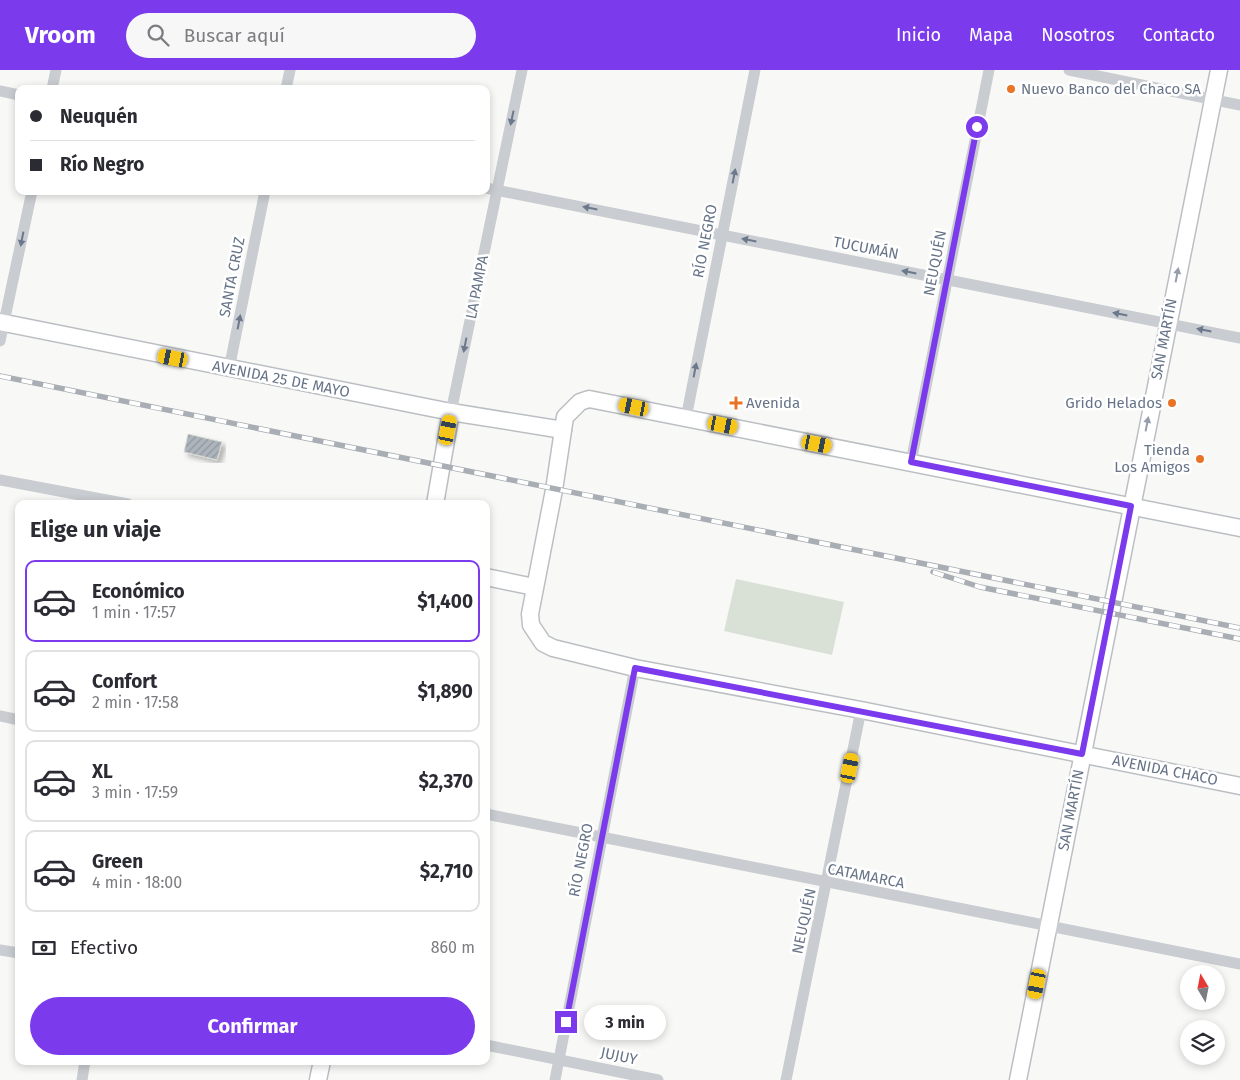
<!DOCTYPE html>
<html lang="es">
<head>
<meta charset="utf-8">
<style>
	:root { --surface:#fff; --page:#f7f7f7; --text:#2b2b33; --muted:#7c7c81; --line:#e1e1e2; --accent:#7c3aed }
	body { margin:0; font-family:"Fira Sans",sans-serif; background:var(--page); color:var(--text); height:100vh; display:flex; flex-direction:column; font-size:19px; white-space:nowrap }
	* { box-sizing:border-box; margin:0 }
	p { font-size:16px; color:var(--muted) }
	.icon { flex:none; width:28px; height:28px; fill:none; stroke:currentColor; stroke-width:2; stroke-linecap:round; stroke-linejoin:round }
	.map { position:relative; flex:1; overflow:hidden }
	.details { position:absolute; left:15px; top:430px; width:475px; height:565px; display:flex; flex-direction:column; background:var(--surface); border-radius:10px; box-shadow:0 2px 8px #0003 }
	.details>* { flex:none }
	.guide { position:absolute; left:15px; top:15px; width:475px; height:110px; border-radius:10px; box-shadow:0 2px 8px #0003; display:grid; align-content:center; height:110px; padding:0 15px; background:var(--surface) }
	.needle { width:32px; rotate:350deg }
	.controls { position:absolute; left:1180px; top:895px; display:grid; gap:10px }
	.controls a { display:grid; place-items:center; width:45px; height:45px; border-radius:50%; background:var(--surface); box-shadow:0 2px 8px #0003; font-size:25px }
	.end { position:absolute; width:22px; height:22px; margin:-11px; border:6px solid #7c3aed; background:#fff; box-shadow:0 0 0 2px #fff }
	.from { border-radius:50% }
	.bubble { position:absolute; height:35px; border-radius:18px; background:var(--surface); box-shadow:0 2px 8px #0003; font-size:16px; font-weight:700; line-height:35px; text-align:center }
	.car { position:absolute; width:15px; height:30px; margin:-15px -8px; border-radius:6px; box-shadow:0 0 4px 1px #0007; background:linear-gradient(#f5c518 24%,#345 0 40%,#f5c518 0 76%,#345 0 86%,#f5c518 0) }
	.guide b { display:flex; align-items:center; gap:18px; height:48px; font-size:19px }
	.guide b+b { border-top:1px solid var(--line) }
	.guide i { width:12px; height:12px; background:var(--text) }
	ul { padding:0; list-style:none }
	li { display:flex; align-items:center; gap:15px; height:82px; margin:0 10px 8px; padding:0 5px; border:2px solid var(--line); border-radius:10px }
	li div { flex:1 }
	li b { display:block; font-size:19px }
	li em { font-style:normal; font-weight:700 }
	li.on { border-color:var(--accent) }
	li>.icon { width:45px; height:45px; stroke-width:1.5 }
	h2 { padding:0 15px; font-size:22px; line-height:60px }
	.pay { display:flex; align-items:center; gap:12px; height:55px; padding:0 15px; font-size:19px }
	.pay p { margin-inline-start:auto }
	.action { display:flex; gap:10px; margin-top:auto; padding:10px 15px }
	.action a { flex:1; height:58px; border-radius:30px; background:var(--accent); color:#fff; font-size:20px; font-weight:700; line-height:58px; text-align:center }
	header { display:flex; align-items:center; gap:30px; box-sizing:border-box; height:70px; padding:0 25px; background:var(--accent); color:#fff }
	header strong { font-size:24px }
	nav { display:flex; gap:28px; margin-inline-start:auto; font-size:18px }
	.search { width:350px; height:45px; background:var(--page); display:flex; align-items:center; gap:12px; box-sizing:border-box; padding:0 18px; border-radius:28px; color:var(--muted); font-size:19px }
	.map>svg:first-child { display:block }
</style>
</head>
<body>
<header>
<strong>Vroom</strong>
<div class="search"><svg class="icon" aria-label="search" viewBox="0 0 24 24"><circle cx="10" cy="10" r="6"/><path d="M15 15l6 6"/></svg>Buscar aquí</div>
<nav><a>Inicio</a><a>Mapa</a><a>Nosotros</a><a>Contacto</a></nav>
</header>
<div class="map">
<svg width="1240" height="1010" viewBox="0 0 1240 1010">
	<defs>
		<pattern id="building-hatch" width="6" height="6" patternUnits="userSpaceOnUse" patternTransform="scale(1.25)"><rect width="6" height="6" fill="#adb4bb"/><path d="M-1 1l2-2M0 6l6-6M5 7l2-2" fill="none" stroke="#91979e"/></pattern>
		<filter id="shadow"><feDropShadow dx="4" dy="4" stdDeviation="2.5" flood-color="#0004"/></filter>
	</defs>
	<rect width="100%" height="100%" fill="#f8f9f6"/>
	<!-- pitch -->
	<polygon fill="#d9e1d7" points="736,509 844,532 832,585 724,561"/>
	<!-- building -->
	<polygon fill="url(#building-hatch)" stroke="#dadbd8" filter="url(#shadow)" points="188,364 222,372 217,390 184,382"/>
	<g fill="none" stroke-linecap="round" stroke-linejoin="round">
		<!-- secondary casing -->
		<g stroke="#bbbfc4" stroke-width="19">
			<g id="secondary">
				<polyline points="0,252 451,342 563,360"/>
				<polyline points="435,434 451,342"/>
				<polyline points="1240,458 589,329 580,332 565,347 554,420 530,544 531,555 543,573 553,578 635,598 861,640 1240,716"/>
				<polyline points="486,507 534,517"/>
				<polyline points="318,1010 322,991"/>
				<polyline points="1018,1010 1219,0"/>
			</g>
		</g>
		<!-- street -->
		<g stroke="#c9ccd0" stroke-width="11">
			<polyline points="1069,0 1240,35"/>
			<polyline points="52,19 56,0"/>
			<polyline points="286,19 290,0"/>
			<polyline points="0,21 19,25"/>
			<polyline points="486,118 1240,268"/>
			<polyline points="0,271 32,121"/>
			<polyline points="229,299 265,121"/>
			<polyline points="451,342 522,0"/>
			<polyline points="686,348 755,0"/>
			<polyline points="911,392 989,0"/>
			<polyline points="0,410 128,434"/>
			<polyline points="0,646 19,650"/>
			<polyline points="486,744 1240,894"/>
			<polyline points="0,880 19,883"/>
			<polyline points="486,975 658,1010"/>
			<polyline points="82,1010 85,991"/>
			<polyline points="555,1010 635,598"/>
			<polyline points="786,1010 861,640"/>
		</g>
		<!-- secondary -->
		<use href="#secondary" stroke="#fff" stroke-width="16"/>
		<!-- rail casing -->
		<g stroke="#a9adb4" stroke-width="5.5">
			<g id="rail">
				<polyline points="0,306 1240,558"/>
				<polyline points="933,502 980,517 1240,569"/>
			</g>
		</g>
		<!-- rail -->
		<use href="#rail" stroke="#fff" stroke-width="4" stroke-dasharray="11" stroke-linecap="butt"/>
	</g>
	<!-- one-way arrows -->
	<defs><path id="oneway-solid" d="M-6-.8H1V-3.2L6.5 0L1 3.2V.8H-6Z" transform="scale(1.25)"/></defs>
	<g fill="#6c788c">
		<use href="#oneway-solid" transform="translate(512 48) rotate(102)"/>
		<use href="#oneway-solid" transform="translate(734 106) rotate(-79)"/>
		<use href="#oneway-solid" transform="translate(590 138) rotate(-169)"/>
		<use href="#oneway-solid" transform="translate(22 169) rotate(101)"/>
		<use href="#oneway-solid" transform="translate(749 170) rotate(-169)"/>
		<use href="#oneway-solid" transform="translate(909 202) rotate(-169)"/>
		<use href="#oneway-solid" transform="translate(1120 244) rotate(-169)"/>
		<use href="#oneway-solid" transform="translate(239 252) rotate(-79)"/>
		<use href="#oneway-solid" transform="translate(1204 260) rotate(-169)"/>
		<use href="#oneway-solid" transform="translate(465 275) rotate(101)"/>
		<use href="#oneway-solid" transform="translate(695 300) rotate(-79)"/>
	</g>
	<g fill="#959eac">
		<use href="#oneway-solid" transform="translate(1177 205) rotate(-79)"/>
		<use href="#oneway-solid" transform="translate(1147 354) rotate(-79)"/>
	</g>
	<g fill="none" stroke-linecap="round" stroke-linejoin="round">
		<!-- route -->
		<polyline stroke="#7c3aed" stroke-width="6" points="566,952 635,598 1082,684 1131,436 911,392 977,57"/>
	</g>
	<!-- markers -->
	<g fill="#e97426" stroke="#fff" stroke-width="2">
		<circle cx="1011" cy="19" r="5"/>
		<path d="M733.5 325.5h5v5h5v5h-5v5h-5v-5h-5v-5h5z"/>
		<circle cx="1172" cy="333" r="5"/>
		<circle cx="1200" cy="389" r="5"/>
	</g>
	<g text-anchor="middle" stroke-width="5" stroke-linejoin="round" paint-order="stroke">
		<!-- poi labels -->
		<g font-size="15" fill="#677488" stroke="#fff" text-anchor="start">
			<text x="1021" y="24">Nuevo Banco del Chaco SA</text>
			<text x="746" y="338">Avenida</text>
			<text x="1162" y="338" text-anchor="end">Grido Helados</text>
			<text x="1190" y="385" text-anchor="end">Tienda<tspan x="1190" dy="17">Los Amigos</tspan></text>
		</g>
		<!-- street labels -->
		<g font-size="15" fill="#677488" stroke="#fff">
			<text transform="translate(705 171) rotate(-79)" y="5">RÍO NEGRO</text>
			<text transform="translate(866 178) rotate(11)" y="5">TUCUMÁN</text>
			<text transform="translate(935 193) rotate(-79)" y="5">NEUQUÉN</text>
			<text transform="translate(232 207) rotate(-79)" y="5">SANTA CRUZ</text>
			<text transform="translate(477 217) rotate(-79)" y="5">LA PAMPA</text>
			<text transform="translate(1164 269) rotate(-79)" y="5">SAN MARTÍN</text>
			<text transform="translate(281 309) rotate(11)" y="5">AVENIDA 25 DE MAYO</text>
			<text transform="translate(1165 700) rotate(11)" y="5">AVENIDA CHACO</text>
			<text transform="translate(1071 740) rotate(-79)" y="5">SAN MARTÍN</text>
			<text transform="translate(581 790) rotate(-79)" y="5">RÍO NEGRO</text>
			<text transform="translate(866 806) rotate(11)" y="5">CATAMARCA</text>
			<text transform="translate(804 851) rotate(-78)" y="5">NEUQUÉN</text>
			<text transform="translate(619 986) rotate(12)" y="5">JUJUY</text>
		</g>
	</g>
</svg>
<div class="controls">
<a><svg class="needle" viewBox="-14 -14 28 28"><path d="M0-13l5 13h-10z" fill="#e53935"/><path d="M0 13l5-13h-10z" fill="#7c7c81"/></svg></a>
<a><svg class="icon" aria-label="layers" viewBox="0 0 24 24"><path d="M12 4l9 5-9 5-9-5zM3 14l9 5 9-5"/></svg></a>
</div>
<i class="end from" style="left:977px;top:57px"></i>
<i class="end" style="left:566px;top:952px"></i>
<div class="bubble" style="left:584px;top:935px;width:82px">3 min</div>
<i class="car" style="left:173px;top:288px;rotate:281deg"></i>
<i class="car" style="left:634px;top:337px;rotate:282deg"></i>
<i class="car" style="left:723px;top:355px;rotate:101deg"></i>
<i class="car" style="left:448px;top:360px;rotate:11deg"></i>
<i class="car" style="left:817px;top:374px;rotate:101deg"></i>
<i class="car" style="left:850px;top:698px;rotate:11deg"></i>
<i class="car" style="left:1037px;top:914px;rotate:191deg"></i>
<div class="guide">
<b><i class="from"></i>Neuquén</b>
<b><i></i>Río Negro</b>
</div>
<section class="details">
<h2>Elige un viaje</h2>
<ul>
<li class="on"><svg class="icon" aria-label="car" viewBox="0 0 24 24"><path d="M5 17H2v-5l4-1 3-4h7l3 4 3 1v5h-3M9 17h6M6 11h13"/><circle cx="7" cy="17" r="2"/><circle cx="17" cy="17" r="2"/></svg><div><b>Económico</b><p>1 min · 17:57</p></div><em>$1,400</em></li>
<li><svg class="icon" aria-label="car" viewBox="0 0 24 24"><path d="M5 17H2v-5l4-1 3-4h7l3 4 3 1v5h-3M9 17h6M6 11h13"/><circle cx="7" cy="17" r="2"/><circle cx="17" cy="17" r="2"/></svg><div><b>Confort</b><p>2 min · 17:58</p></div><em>$1,890</em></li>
<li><svg class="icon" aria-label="car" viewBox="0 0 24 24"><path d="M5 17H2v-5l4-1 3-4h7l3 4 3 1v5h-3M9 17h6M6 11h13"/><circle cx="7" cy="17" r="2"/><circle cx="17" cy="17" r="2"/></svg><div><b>XL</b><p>3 min · 17:59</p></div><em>$2,370</em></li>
<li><svg class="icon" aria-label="car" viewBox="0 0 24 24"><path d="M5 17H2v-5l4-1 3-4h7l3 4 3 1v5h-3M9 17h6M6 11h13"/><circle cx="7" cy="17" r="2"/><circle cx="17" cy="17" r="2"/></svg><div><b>Green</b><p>4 min · 18:00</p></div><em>$2,710</em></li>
</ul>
<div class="pay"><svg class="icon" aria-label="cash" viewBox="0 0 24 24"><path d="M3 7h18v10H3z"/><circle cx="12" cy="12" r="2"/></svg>Efectivo<p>860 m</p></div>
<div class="action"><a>Confirmar</a></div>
</section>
</div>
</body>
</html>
